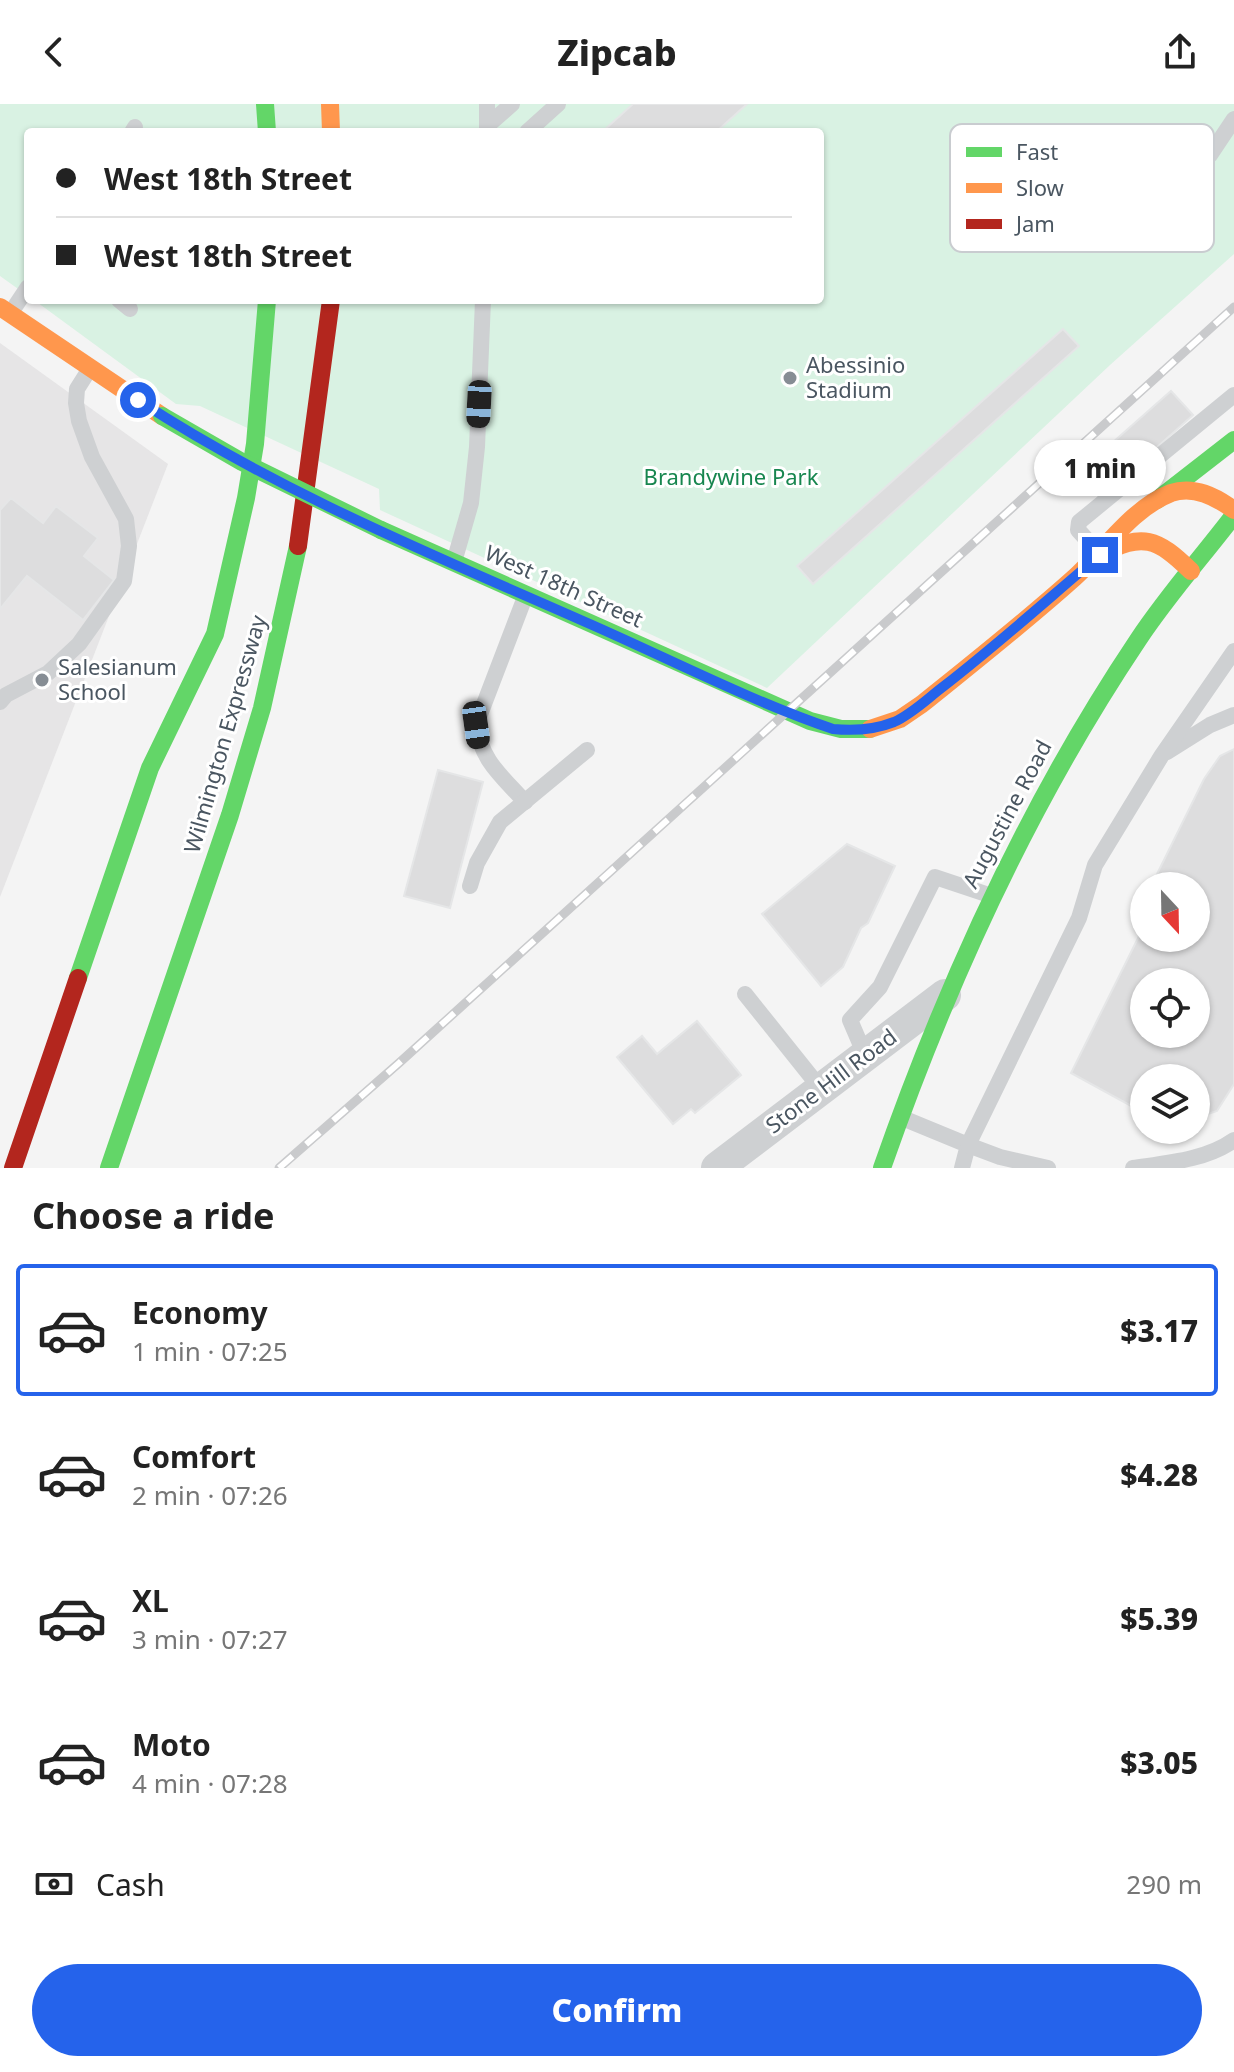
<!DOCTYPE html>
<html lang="en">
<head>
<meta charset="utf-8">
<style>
	:root { --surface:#fff; --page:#f2f2f2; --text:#222; --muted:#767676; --line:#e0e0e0; --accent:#2563eb }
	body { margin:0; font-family:"Noto Sans",sans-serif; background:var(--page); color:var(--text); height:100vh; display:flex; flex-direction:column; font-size:30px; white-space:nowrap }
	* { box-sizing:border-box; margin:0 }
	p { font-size:26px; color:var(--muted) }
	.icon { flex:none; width:44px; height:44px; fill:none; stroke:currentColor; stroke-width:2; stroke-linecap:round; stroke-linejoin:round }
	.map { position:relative; height:1064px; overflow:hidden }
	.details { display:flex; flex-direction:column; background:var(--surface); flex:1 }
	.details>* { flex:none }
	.guide { position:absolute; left:24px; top:24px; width:800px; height:176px; border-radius:8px; box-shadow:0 2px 6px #0004; display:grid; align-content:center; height:176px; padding:0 32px; background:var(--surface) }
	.needle { width:52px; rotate:158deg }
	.tools { position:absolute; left:1130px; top:768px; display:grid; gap:16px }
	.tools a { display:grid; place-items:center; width:80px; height:80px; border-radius:50%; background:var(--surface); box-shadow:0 2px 6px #0004; font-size:40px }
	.end { position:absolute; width:36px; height:36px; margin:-18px; border:10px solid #2563eb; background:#fff; box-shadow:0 0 0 4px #fff }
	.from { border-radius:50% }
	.bubble { position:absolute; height:56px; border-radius:28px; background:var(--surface); box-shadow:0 2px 6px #0004; font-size:26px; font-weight:800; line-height:56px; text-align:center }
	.car { position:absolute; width:24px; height:48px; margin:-24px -12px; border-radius:10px; box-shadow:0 0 6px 2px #0007; background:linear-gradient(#222 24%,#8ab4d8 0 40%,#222 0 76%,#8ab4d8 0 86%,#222 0) }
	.guide b { display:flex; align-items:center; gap:28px; height:76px; font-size:30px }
	.guide b+b { border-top:2px solid var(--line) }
	.guide i { width:20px; height:20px; background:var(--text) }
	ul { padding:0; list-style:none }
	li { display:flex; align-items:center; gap:24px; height:132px; margin:0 16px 12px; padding:0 16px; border:4px solid transparent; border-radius:8px }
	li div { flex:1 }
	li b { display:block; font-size:30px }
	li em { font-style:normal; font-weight:800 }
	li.selected { border-color:var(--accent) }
	li>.icon { width:72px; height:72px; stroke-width:1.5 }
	h2 { padding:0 32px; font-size:36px; line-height:96px }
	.pay { display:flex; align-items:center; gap:20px; height:88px; padding:0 32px; font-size:30px }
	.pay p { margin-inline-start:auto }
	.button { display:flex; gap:16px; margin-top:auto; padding:16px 32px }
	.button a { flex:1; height:92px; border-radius:48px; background:var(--accent); color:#fff; font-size:32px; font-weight:800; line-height:92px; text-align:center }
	header { display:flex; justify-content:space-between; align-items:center; height:104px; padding:0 32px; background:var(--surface); font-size:36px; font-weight:800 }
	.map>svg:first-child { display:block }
</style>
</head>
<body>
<header><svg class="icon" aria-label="back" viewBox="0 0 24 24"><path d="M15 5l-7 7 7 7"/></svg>Zipcab<svg class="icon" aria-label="share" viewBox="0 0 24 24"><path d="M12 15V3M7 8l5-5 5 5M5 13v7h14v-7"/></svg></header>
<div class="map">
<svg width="1234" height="1064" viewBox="0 0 1234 1064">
	<rect width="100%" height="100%" fill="#f4f4f4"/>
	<!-- education -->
	<polygon fill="#e6e5e6" points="0,239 168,360 0,793"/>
	<!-- green -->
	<polygon fill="#d9f2e3" points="0,0 1234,0 1234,150 1110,261 767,584 380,406 379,385 200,302 176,300 34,196 820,196 820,28 28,28 28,192 0,172"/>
	<!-- building -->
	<g fill="#ddddde" stroke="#e5e6e7" stroke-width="2" fill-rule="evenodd">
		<polygon points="633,0 747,0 716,28 602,28"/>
		<polygon points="1063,225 1079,242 813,480 797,462"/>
		<polygon points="1171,287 1193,311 1100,394 1078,369"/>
		<polygon points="11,394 43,419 56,402 98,434 84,452 114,476 83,516 27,472 0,505 0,406"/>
		<path d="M1234 645V980L1217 1007 1196 1014V974H1144V1009L1071 969 1144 822V834H1196V782H1164L1167 775 1157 770 1204 675 1220 652ZM1144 878H1196V930H1144Z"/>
		<polygon points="438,666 483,678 450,804 404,792"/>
		<polygon points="847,740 895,762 868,819 861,824 843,863 821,882 762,810"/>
		<polygon points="697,917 741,971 695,1009 691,1005 673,1020 617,953 642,932 657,950"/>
	</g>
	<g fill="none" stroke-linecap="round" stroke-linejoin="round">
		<!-- lane -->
		<g stroke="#ced0d2" stroke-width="16">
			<polyline points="487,22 512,0"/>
			<polyline points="487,26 487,0"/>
			<polyline points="132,28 135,23"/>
			<polyline points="527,28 558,0"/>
			<polyline points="1179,80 1210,51 1234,15"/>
			<polyline points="119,196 130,205"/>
			<polyline points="10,210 28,183"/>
			<polyline points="1098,448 1078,426 1079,418 1234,291"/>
			<polyline points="454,458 471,399 477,343 483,196"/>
			<polyline points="0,598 6,591 48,569 79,540 124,477 129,442 126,415 92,353 79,317 76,299 77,285 89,266"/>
			<polyline points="1167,648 1210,621 1234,611"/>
			<path d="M525 698C501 671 482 658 476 621L525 493"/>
			<polyline points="470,782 477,759 500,718 587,646"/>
			<polyline points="745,890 821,985"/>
			<polyline points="865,951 850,916 880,883 935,773 989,791"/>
			<polyline points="900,1013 968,1041 962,1064"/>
			<polyline points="1048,1064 1000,1053 968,1041 1079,814 1095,761 1162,651 1234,547"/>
			<path d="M1133 1064C1167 1059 1206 1056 1234 1036"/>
		</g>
		<!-- street -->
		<polyline stroke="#ced0d2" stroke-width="32" points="717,1064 945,891"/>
		<!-- fast -->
		<g stroke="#63d668" stroke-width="18">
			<polyline points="265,0 267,28"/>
			<polyline points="1157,396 1234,336"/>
			<polyline points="381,426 810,617 841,625 870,625"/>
			<polyline points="78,874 150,664 215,530 246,394 255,340 267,196"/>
			<polyline points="109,1064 230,711 262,604 298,442"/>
			<path d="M882 1064C947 878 1028 700 1138 536 1167 492 1202 453 1234 411"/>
		</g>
		<!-- slow -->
		<g stroke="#ff974d" stroke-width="18">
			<polyline points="330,0 331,28"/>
			<polyline points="0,203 162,312"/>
			<path d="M1100 451C1143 428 1157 434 1191 467"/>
			<path d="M870 625 900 615 922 600C973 559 1025 518 1074 474 1104 447 1132 404 1171 389 1194 381 1216 393 1234 406"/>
		</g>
		<!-- jam -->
		<g stroke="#b3261e" stroke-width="18">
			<polyline points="298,442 331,196"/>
			<polyline points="13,1064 78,874"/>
		</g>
		<!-- rail casing -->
		<g stroke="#c9cacc" stroke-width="9">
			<polyline id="rail" points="279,1064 399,959 1234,203"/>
		</g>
		<!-- rail -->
		<use href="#rail" stroke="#fff" stroke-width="6" stroke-dasharray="18" stroke-linecap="butt"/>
		<!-- fast-bridge -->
		<polyline stroke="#63d668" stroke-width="18" points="162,312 242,358 381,426"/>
	</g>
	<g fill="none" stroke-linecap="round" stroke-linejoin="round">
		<!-- route -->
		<path stroke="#2563eb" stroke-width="10" d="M138 296C277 387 431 450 583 517 666 553 748 596 833 625 854 627 874 626 894 618 912 610 928 594 944 582 998 540 1048 495 1100 451"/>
	</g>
	<!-- markers -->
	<g fill="#868d94" stroke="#fff" stroke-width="3">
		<circle cx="790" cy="274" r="8"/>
		<circle cx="42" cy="576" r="8"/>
	</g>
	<g text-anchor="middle" stroke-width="6" stroke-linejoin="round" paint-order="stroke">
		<!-- poi labels -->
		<g font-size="22" fill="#4a5661" stroke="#fff" text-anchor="start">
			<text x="806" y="269">Abessinio<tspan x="806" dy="25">Stadium</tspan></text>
			<text x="58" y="571">Salesianum<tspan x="58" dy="25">School</tspan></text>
		</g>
		<!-- park labels -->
		<g font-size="22" fill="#17864f" stroke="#fff">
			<text x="731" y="381">Brandywine Park</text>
		</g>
		<!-- street labels -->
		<g font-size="22" fill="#4a5661" stroke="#fff">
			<text transform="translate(564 482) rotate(24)" y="8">West 18th Street</text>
			<text transform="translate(225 630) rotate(-74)" y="8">Wilmington Expressway</text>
			<text transform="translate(1007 710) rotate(-62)" y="8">Augustine Road</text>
			<text transform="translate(831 977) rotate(-37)" y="8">Stone Hill Road</text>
		</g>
	</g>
	<!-- legend -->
	<rect x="950" y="20" width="264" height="128" rx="12" fill="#fff" stroke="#c9ccd0" stroke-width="2"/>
	<rect x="966" y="43" width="36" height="10" fill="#63d668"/>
	<rect x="966" y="79" width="36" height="10" fill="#ff974d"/>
	<rect x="966" y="115" width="36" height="10" fill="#b3261e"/>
	<g font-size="22" fill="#4a5661">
		<text x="1016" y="56">Fast</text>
		<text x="1016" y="92">Slow</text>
		<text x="1016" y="128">Jam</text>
	</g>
</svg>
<div class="tools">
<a><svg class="needle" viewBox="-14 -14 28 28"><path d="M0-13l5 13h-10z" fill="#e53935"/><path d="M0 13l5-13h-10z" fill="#767676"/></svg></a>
<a><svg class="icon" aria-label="locate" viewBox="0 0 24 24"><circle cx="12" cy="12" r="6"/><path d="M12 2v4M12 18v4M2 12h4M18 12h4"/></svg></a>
<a><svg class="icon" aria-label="layers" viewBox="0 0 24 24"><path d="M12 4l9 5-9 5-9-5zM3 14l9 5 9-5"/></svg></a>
</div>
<i class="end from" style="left:138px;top:296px"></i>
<i class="end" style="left:1100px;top:451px"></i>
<div class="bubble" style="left:1034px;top:336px;width:132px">1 min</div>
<i class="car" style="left:479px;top:300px;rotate:183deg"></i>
<i class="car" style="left:476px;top:621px;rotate:172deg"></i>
<div class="guide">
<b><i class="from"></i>West 18th Street</b>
<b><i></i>West 18th Street</b>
</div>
</div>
<section class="details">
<h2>Choose a ride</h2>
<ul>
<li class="selected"><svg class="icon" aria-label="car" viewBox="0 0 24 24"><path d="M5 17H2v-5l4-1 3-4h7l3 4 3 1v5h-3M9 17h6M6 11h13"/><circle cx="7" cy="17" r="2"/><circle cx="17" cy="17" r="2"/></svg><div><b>Economy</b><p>1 min · 07:25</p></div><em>$3.17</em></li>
<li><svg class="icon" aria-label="car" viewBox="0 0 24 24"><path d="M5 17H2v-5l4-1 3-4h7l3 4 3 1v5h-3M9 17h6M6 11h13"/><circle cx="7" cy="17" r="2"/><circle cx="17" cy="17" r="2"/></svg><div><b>Comfort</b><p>2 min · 07:26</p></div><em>$4.28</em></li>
<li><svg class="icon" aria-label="car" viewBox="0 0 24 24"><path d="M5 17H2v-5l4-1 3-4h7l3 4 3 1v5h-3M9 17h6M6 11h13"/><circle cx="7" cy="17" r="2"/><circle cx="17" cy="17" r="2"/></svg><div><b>XL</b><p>3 min · 07:27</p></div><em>$5.39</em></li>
<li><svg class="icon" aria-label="car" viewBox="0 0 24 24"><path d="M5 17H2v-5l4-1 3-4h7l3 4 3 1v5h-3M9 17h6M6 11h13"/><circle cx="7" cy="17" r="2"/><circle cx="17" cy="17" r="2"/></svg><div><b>Moto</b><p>4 min · 07:28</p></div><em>$3.05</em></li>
</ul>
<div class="pay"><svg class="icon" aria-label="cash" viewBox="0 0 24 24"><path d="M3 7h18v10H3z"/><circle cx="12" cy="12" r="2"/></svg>Cash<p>290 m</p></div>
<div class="button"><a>Confirm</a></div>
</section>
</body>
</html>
